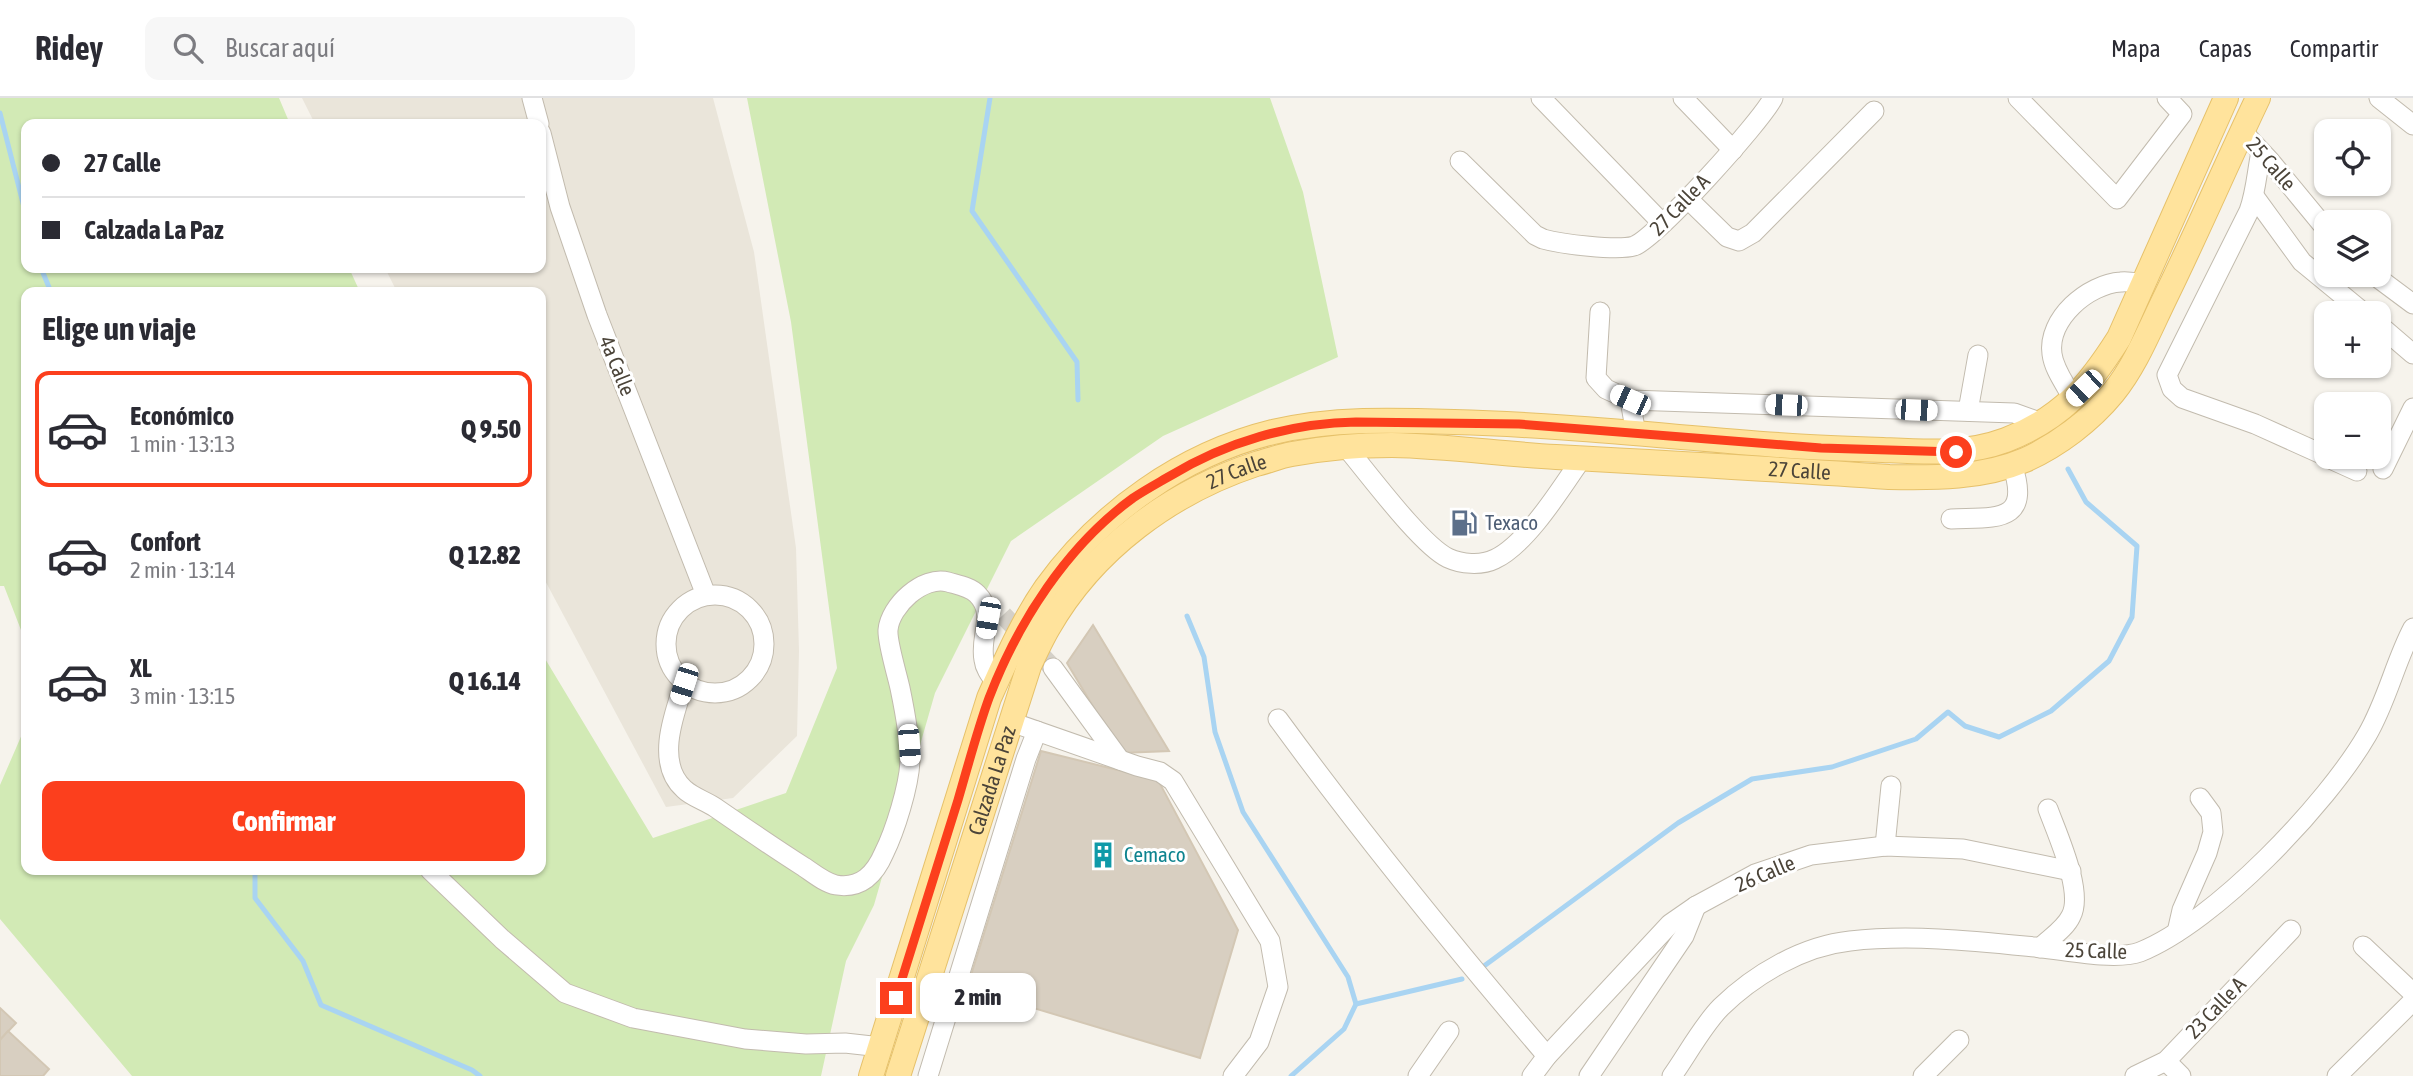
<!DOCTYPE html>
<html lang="es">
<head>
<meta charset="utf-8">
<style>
	:root { --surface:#fff; --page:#f7f7f7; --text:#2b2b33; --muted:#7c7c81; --line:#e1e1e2; --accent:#fc3f1d }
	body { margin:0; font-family:"Asap Condensed",sans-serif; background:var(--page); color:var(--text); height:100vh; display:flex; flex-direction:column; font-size:26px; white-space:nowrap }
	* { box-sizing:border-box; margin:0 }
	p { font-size:23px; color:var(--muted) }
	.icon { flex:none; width:38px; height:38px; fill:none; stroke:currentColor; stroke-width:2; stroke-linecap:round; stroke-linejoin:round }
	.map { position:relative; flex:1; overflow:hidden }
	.side { position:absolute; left:21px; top:189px; width:525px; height:588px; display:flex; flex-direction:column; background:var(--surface); border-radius:14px; box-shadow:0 2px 5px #0004 }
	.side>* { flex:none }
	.banner { position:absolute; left:21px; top:21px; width:525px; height:154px; border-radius:14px; box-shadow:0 2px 5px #0004; display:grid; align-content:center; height:154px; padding:0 21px; background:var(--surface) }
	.fabs { position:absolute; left:2314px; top:21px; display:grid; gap:14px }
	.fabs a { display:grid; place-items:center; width:77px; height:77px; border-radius:14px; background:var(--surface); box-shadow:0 2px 5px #0004; font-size:35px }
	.end { position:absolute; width:32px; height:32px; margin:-16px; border:9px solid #fc3f1d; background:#fff; box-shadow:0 0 0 4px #fff }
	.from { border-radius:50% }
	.bubble { position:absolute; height:49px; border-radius:14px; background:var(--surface); box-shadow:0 2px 5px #0004; font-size:23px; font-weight:800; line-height:49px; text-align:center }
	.car { position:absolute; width:21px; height:42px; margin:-21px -10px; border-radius:9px; box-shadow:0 0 5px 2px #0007; background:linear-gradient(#fff 24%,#345 0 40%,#fff 0 76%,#345 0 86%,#fff 0) }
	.banner b { display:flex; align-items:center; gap:24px; height:66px; font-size:26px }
	.banner b+b { border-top:2px solid var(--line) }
	.banner i { width:18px; height:18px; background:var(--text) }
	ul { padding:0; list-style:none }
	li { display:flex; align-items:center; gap:21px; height:116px; margin:0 14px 10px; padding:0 7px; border:4px solid transparent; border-radius:14px }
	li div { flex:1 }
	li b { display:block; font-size:26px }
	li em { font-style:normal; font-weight:800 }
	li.current { border-color:var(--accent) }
	li>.icon { width:63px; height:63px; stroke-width:1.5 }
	h2 { padding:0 21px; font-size:32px; line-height:84px }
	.button { display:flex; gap:14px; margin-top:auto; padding:14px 21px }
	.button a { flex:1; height:80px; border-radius:14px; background:var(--accent); color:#fff; font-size:28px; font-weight:800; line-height:80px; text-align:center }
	header { display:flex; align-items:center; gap:42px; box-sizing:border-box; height:98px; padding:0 35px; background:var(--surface); border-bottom:2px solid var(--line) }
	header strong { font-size:33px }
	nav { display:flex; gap:38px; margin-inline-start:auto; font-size:24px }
	.search { width:490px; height:63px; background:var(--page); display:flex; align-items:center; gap:18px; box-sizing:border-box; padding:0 24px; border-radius:14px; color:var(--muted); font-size:26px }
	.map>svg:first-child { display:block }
</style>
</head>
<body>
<header>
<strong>Ridey</strong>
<div class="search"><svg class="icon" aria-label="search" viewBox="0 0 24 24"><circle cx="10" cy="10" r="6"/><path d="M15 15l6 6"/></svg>Buscar aquí</div>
<nav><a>Mapa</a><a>Capas</a><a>Compartir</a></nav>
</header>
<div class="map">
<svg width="2413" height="978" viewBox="0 0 2413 978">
	<rect width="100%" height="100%" fill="#f6f3ec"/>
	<!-- residential -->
	<polygon fill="#eae5da" points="302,0 713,0 754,154 796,450 799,553 797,638 733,700 666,709 541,475 541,194 397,194 385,170 541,170 541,26 315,26"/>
	<!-- green -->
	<g fill="#d2eab5">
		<polygon points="0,0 279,0 290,26 26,26 26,170 349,170 360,194 26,194 26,545 4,488 0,488"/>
		<polygon points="747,0 1270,0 1303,94 1338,259 1163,338 1011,443 935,595 874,807 846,863 821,978 132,978 0,821 0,687 26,627 26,772 541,772 541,554 653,740 786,695 837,570 791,224"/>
	</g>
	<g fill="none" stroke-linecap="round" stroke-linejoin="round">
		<!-- stream -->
		<g stroke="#a9d4f2" stroke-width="5">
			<polyline points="990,0 972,113 1077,264 1078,302"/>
			<polyline points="0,15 26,117"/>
			<polyline points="41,170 51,194"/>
			<polyline points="1187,518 1204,559 1215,634 1243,714 1348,879 1356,906 1344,931 1291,978"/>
			<polyline points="255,772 255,800 303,863 321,907 472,972 480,978"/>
			<polyline points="1484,868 1678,725 1752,681 1832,669 1916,641 1948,614 1965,628 1999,639 2051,613 2109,563 2132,519 2137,448 2086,404 2068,371"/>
			<polyline points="1356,906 1462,881"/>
		</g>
	</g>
	<!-- building -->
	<g fill="#d8cfc1" stroke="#d3c7b4" stroke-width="2">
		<polygon points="1093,527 1169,653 1121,655 1067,565"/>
		<polygon points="1041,653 1158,682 1238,832 1200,960 967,890"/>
		<polygon points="0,910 16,925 0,942"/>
		<polygon points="8,933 49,971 43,978 0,978 0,942"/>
	</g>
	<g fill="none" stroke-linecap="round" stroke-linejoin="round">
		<!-- minor-tunnel -->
		<polyline stroke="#d4d0c8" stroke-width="19" stroke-dasharray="19 10" stroke-linecap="butt" points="1003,517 1053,570"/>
		<!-- minor casing -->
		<g stroke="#c2bbae" stroke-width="21">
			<g id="minor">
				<polyline points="532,0 539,26"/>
				<polyline points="1541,0 1662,125"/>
				<polyline points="1683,0 1733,52"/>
				<polyline points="2018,0 2117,101 2182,16 2167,0"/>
				<polyline points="2379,0 2413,27"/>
				<polyline points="2242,33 2270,63 2326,131"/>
				<polyline points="541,35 560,109 597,217 706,497"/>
				<path d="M2261 54C2257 73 2256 94 2249 113L2167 277 2172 291 2182 300 2255 326 2326 358"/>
				<path d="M1460 63 1535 137 1543 141C1561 146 1617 153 1634 148 1656 140 1761 24 1773 0"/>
				<polyline points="2254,98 2302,164 2364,215"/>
				<polyline points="1687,100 1727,139 1739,143 1753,135 1874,13"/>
				<polyline points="2374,177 2413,206"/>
				<polyline points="1600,214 1596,280 1606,291 1630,302 2014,315 2042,325"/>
				<polyline points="2378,226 2413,256"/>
				<path d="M2073 301C2066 287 2054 272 2052 256 2047 221 2088 186 2121 184 2128 183 2136 185 2143 186"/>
				<polyline points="1630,302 1636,336"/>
				<polyline points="1968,313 1978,257"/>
				<path d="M1346 349C1368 375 1421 447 1448 460 1461 466 1481 468 1495 461 1527 446 1562 389 1582 360"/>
				<polyline points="2326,359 2357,373"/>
				<polyline points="2383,371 2413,310"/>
				<path d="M1951 421C1996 419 2032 426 2012 366"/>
				<circle cx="715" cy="546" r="49"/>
				<polyline points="1053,570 1120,662"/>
				<path d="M684 586C674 616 655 665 684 691 692 699 706 703 716 710 745 730 774 750 804 769 813 775 825 785 836 787 861 791 875 776 884 755 895 733 909 688 910 663 910 639 905 614 900 590 897 576 887 544 888 532 890 508 923 477 948 484 958 487 970 489 977 496 997 516 979 538 984 562 985 571 991 578 996 585"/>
				<path d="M1278 621C1363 737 1454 849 1547 958"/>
				<polyline points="1011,624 1137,668 1160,674 1173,683 1270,843 1278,889 1259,944 1233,978"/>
				<polyline points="1885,748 1891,688"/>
				<polyline points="430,772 502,841 565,895 633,920 745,941 806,946 845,945 881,949"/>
				<polyline points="2177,834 2182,812 2207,755 2213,734 2211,715 2200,700"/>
				<polyline points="2363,848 2413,895"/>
				<path d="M2040 850C2050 840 2065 831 2071 818 2084 794 2057 736 2048 711"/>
				<polyline points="2166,963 2181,978"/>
				<polyline points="928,978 1026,661 1037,633"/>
				<polyline points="1418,978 1449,933"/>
				<polyline points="1532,978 1547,958 1670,826 1696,808 1755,776 1811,757 1885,748 1963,751 2071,773"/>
				<polyline points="1589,978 1684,838 1696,808"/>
				<path d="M1672 978C1687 957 1703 927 1721 909 1755 876 1803 848 1850 843 1911 836 1975 843 2035 849 2062 852 2116 863 2140 854 2215 824 2327 706 2367 637 2387 603 2395 564 2413 530"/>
				<polyline points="1923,978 1959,942"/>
				<polyline points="2135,978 2166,963 2291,832"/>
				<polyline points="2337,978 2413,903"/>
			</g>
		</g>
		<!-- major casing -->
		<g stroke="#e6c16a" stroke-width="26">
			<g id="major">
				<path d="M871 978 989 600C1006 562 1023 523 1046 490 1100 415 1183 356 1273 334 1332 320 1394 322 1454 324 1567 327 1679 340 1792 348 1823 350 1853 351 1883 352 1925 354 1966 357 2006 342 2062 320 2088 289 2119 240L2226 0"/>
				<path id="s1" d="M898 978 1029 568C1035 555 1041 542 1048 530 1093 451 1171 394 1256 366 1268 363 1280 358 1292 356 1324 350 1359 347 1392 347 1447 348 1501 356 1556 359 1667 365 1778 371 1889 379 1934 380 1983 380 2025 362 2058 347 2090 323 2113 295 2135 268 2149 233 2164 202 2197 135 2226 67 2258 0"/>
			</g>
		</g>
		<!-- minor -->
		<use href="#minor" stroke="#fff" stroke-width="19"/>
		<!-- major -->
		<use href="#major" stroke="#ffe39c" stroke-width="24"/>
	</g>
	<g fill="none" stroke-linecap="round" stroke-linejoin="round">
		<!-- route -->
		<path stroke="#fc3f1d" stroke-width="9" d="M896 900C917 834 937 768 958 702 968 668 977 633 989 600 1018 524 1067 448 1133 400 1145 392 1158 385 1170 378 1226 344 1291 325 1356 324L1519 326 1821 350 1956 354"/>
	</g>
	<!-- icons -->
	<defs>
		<g id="fuel-bare" transform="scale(2.1)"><path d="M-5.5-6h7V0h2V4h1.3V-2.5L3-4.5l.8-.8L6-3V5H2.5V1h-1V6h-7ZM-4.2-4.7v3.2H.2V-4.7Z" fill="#5c6f8a" stroke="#fff" stroke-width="2.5" paint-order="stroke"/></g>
		<g id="building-bare" transform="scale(2.1)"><path d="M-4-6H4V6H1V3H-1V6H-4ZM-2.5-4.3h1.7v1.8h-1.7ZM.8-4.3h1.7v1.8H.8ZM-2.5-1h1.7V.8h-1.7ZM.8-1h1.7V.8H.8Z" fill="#0f9aa8" stroke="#fff" stroke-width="2.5" paint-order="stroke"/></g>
	</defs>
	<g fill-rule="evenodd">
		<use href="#fuel-bare" x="1464" y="425"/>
		<use href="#building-bare" x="1103" y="757"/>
	</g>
	<g text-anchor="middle" stroke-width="6" stroke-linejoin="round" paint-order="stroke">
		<!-- street labels -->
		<g font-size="21" fill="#4b4439" stroke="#fff">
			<text transform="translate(2271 66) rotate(49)" y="7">25 Calle</text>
			<text transform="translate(1680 107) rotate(-46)" y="7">27 Calle A</text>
			<text transform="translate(617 268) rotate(68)" y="7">4a Calle</text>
			<text dy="7" stroke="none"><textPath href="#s1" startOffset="1290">27 Calle</textPath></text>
			<text dy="7" stroke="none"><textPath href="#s1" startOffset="723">27 Calle</textPath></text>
			<text dy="7" stroke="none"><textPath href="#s1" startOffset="310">Calzada La Paz</textPath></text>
			<text transform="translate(1765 776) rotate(-23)" y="7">26 Calle</text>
			<text transform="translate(2096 853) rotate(2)" y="7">25 Calle</text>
			<text transform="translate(2216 910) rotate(-46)" y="7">23 Calle A</text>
		</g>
		<!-- service labels -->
		<g font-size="21" fill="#4e5e75" stroke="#fff" text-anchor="start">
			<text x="1485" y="432">Texaco</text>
		</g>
		<!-- culture labels -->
		<g font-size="21" fill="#0d838f" stroke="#fff" text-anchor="start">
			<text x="1124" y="764">Cemaco</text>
		</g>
	</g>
</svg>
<div class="fabs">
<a><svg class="icon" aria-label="locate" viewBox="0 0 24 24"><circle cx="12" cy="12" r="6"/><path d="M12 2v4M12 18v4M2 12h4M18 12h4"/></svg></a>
<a><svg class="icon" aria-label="layers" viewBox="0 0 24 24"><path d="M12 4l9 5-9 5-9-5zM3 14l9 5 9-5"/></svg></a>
<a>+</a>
<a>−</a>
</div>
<i class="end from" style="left:1956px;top:354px"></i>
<i class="end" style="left:896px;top:900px"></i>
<div class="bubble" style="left:920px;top:875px;width:116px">2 min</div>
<i class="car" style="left:2084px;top:290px;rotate:226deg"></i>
<i class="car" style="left:1630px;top:302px;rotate:294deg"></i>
<i class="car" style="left:1786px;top:307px;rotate:272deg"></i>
<i class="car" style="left:1916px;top:312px;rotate:92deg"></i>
<i class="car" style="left:988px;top:520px;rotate:190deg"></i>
<i class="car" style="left:684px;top:586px;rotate:198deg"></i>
<i class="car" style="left:909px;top:647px;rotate:176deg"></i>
<div class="banner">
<b><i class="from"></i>27 Calle</b>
<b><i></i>Calzada La Paz</b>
</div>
<section class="side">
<h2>Elige un viaje</h2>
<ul>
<li class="current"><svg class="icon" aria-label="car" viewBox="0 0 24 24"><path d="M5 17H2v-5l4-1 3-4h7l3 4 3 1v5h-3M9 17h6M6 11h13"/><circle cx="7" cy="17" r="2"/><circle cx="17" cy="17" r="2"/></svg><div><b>Económico</b><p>1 min · 13:13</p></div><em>Q 9.50</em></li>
<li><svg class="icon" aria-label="car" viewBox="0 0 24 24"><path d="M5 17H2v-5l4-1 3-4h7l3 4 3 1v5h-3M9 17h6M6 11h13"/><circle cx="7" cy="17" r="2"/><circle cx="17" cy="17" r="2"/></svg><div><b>Confort</b><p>2 min · 13:14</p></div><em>Q 12.82</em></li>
<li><svg class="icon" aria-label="car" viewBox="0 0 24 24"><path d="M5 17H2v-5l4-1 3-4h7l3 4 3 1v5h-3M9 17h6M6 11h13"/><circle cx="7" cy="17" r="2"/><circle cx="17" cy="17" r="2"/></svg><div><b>XL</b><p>3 min · 13:15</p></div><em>Q 16.14</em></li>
</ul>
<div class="button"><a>Confirmar</a></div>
</section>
</div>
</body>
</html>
